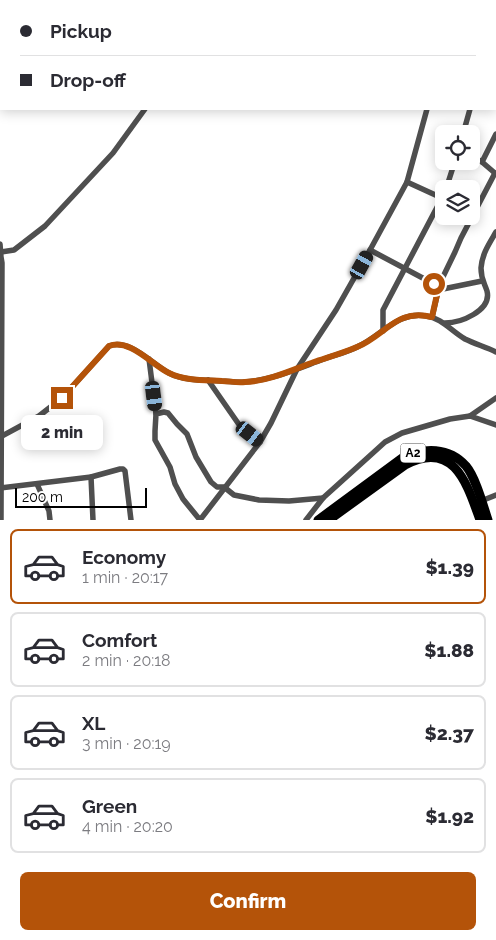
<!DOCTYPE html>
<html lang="en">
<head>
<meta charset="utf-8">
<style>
	:root { --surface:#fff; --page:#f2f2f3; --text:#2b2b33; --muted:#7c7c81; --line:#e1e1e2; --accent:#b45309 }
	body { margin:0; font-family:Raleway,sans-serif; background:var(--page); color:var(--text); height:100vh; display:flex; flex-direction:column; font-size:19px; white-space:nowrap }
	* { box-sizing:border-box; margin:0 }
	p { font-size:16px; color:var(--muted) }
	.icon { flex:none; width:28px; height:28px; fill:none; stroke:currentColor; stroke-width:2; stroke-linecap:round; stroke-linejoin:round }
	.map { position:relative; height:520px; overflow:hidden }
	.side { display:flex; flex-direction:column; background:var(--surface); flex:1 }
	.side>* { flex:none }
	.banner { position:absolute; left:0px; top:0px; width:496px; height:110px; box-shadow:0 2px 12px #0003; display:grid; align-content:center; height:110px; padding:0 20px; background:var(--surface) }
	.fabs { position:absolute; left:435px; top:125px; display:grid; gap:10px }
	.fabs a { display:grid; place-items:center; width:45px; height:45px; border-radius:8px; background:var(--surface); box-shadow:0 2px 12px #0003; font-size:25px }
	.scale { position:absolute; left:15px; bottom:12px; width:132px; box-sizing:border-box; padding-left:5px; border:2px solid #000; border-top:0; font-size:14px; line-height:18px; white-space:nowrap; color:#000; -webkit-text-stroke:4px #fff; paint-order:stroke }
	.end { position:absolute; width:22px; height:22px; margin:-11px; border:6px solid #b45309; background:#fff; box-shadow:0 0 0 2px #fff }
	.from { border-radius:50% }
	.bubble { position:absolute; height:35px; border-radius:8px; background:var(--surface); box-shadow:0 2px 12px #0003; font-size:16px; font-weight:800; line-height:35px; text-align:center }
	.car { position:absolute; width:15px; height:30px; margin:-15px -8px; border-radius:6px; box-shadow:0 0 4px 1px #0007; background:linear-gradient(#222 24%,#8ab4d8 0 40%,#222 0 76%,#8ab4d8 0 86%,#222 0) }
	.banner b { display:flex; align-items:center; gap:18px; height:48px; font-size:19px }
	.banner b+b { border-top:1px solid var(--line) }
	.banner i { width:12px; height:12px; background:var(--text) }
	ul { padding:9px 0 0; list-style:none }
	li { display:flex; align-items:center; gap:15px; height:75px; margin:0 10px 8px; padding:0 10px; border:2px solid var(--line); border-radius:8px }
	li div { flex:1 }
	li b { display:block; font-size:19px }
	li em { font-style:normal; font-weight:800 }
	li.active { border-color:var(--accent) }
	li>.icon { width:45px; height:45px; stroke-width:1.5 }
	.primary-button { display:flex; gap:10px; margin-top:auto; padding:10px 20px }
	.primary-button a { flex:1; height:58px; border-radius:8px; background:var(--accent); color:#fff; font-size:20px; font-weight:800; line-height:58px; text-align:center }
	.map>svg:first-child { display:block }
</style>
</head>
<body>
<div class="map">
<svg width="496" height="520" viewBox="0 0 496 520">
	<rect width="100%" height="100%" fill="#fff"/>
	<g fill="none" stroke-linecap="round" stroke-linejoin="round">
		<!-- minor -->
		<g stroke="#4f4f4f" stroke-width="5.5">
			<polyline points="3,1 4,0"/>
			<polyline points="204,1 204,0"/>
			<polyline points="240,1 242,0"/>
			<polyline points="285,1 286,0"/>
			<polyline points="0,8 1,5"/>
			<polyline points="495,8 496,6"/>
			<polyline points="0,65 1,65"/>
			<polyline points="495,81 496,81"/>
			<polyline points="463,134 470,109"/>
			<polyline points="471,155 482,162 496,174"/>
			<polyline points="482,162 496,134"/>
			<polyline points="407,182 442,198"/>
			<polyline points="446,189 455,161"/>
			<polyline points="0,244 1,257 2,263 1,520"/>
			<polyline points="370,250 434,284 438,290 482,281"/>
			<polyline points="1,252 14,250 45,226 113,153 145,109"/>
			<polyline points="432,317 440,283 455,252 461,238 495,173"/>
			<path d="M445 323C460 323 492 311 487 291 484 282 481 279 481 268 482 254 489 244 496 232"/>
			<polyline points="383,331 383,310 444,194"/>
			<polyline points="149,359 156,414"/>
			<polyline points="208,380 240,426 260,442"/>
			<polyline points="470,416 496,398"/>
			<path d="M0 437 39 416 62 398 109 346C130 338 152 364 169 373 184 381 204 380 221 381 228 381 236 383 244 382 270 381 299 368 324 359 335 355 348 352 359 346 382 335 398 311 426 316 442 318 451 331 465 339 475 344 486 347 496 352"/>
			<polyline points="91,477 93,520"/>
			<polyline points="37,484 49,511 50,520"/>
			<polyline points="0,488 91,477 120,469 123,469 125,471 131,520"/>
			<polyline points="481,501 496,495"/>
			<polyline points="200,520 183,499 175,484 170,467 155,440 155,431 156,414 164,412 168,413 177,424 187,434 196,457 211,482 217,487 224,487 234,495 259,500 289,501 323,498 374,452 385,442 402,433 450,419 470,416 496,425"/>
			<polyline points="200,520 260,442 271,423 297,369 336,310 370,250 407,182 427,109"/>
			<polyline points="306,520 323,498"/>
		</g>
		<!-- highway -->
		<g stroke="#000" stroke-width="9">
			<path d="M318 520 402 458C424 447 449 447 466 466 476 478 483 505 488 520"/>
			<path d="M329 520 405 465C454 439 467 484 480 520"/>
		</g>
	</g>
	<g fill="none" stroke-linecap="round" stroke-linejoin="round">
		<!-- route -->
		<path stroke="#b45309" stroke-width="6" d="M62 398 109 346C130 338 152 365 169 373 185 381 205 380 222 381 229 381 237 383 245 382 269 381 292 370 314 362 329 357 343 353 357 347 386 335 396 308 432 317L438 290 434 284"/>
	</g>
	<g text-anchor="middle" stroke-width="4.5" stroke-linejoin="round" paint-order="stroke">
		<!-- shield labels -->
		<rect fill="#fff" stroke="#4c4c4c" stroke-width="1" x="400.5" y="443.5" width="25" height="19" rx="4"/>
		<g font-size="12" font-weight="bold" fill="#000">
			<text x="413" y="457">A2</text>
		</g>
	</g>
</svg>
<div class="fabs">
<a><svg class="icon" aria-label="locate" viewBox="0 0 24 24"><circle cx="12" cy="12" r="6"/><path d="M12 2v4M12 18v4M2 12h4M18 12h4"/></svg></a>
<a><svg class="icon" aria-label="layers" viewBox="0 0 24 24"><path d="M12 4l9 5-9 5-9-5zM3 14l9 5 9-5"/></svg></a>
</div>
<div class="scale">200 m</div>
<i class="end from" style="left:434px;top:284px"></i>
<i class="end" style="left:62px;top:398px"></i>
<div class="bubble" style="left:21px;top:415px;width:82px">2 min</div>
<i class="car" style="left:362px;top:265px;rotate:29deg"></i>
<i class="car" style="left:154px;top:396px;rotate:173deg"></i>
<i class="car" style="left:250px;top:434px;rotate:128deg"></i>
<div class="banner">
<b><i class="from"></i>Pickup</b>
<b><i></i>Drop-off</b>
</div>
</div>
<section class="side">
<ul>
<li class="active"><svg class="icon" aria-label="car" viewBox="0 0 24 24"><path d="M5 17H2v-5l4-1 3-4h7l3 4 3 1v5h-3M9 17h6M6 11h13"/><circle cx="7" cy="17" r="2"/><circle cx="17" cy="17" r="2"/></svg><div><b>Economy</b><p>1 min · 20:17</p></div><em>$1.39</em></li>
<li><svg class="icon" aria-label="car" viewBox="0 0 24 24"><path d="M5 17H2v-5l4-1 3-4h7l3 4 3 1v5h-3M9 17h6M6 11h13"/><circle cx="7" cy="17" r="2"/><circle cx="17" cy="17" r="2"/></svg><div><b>Comfort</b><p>2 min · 20:18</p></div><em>$1.88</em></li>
<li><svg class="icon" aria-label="car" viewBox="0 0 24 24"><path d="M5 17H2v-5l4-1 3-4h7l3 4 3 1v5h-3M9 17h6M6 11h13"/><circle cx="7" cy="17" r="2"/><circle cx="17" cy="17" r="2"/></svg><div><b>XL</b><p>3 min · 20:19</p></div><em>$2.37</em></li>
<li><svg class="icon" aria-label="car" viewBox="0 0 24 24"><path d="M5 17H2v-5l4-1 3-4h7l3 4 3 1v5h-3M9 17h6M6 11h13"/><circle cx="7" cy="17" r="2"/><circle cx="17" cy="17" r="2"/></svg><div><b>Green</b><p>4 min · 20:20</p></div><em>$1.92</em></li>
</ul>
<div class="primary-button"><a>Confirm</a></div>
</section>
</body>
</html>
